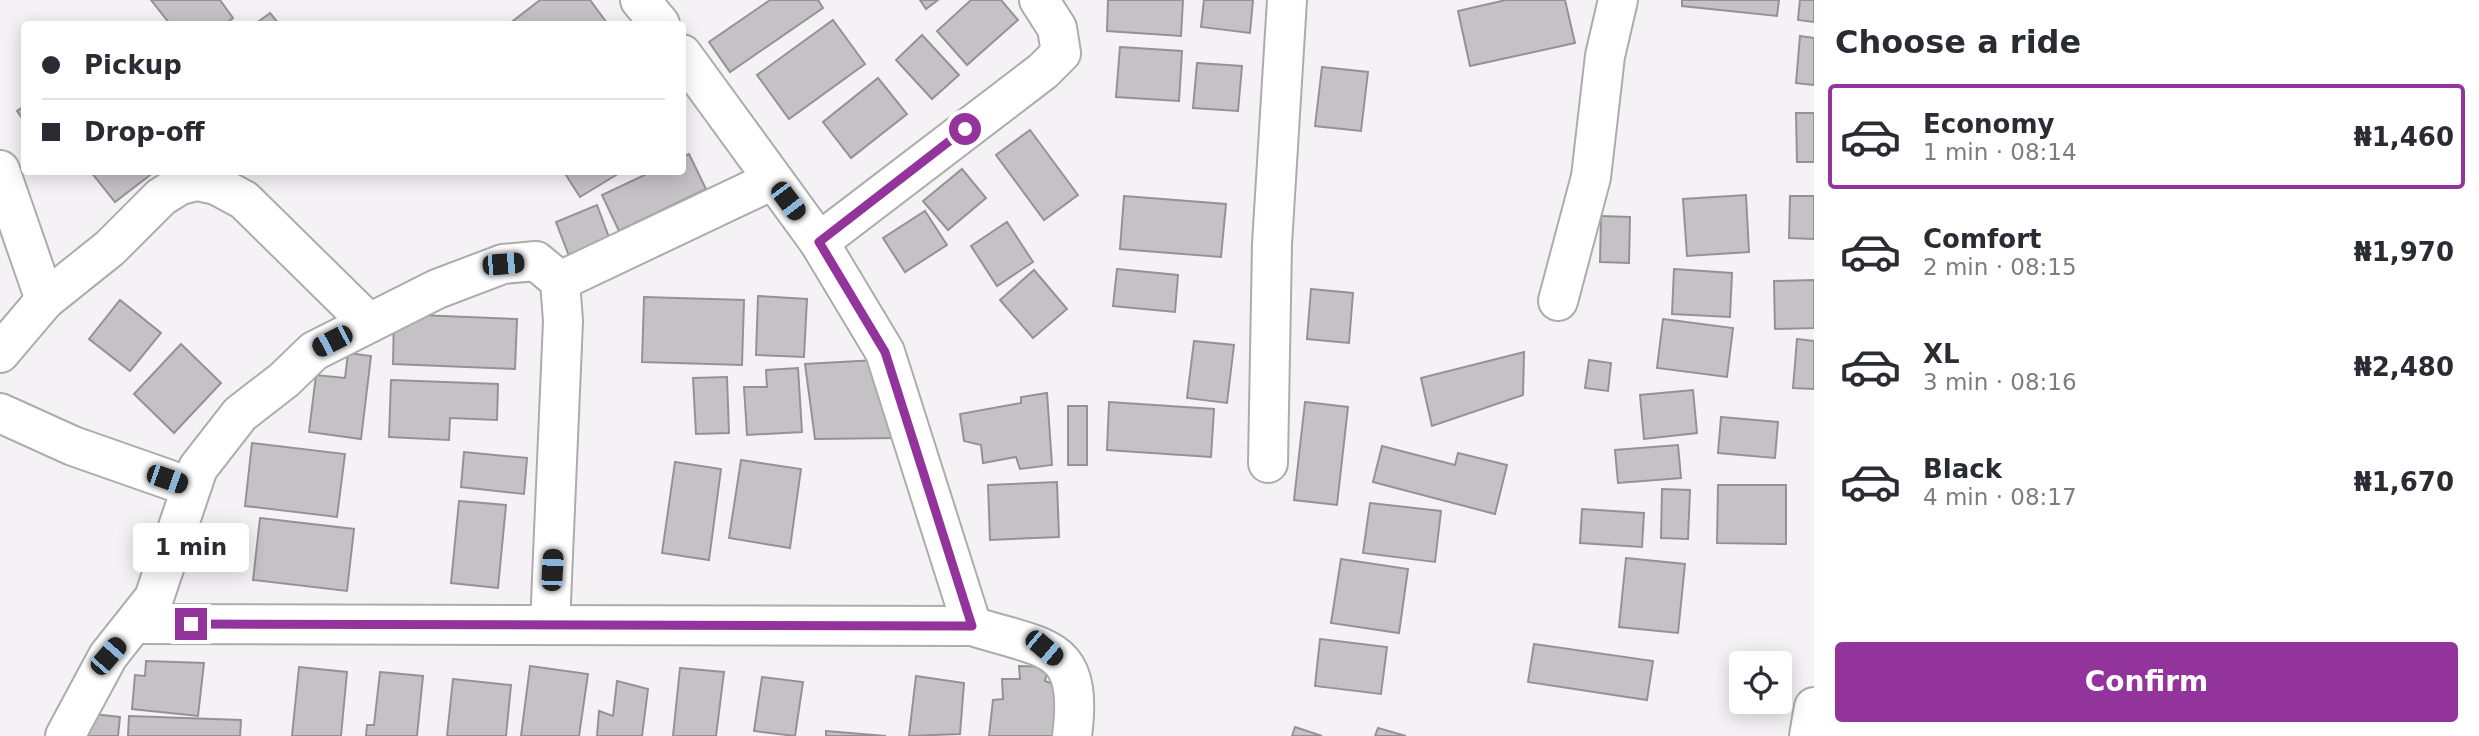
<!DOCTYPE html>
<html lang="en">
<head>
<meta charset="utf-8">
<style>
	:root { --surface:#fff; --page:#f7f7f7; --text:#2b2b33; --muted:#7c7c81; --line:#e1e1e2; --accent:#93349c }
	body { margin:0; font-family:"DejaVu Sans",sans-serif; background:var(--page); color:var(--text); height:100vh; display:flex; flex-direction:column; font-size:26px; white-space:nowrap }
	* { box-sizing:border-box; margin:0 }
	p { font-size:23px; color:var(--muted) }
	.icon { flex:none; width:38px; height:38px; fill:none; stroke:currentColor; stroke-width:2; stroke-linecap:round; stroke-linejoin:round }
	.map { position:relative; flex:1; overflow:hidden }
	.sheet { display:flex; flex-direction:column; background:var(--surface); width:665px }
	.sheet>* { flex:none }
	.banner { position:absolute; left:21px; top:21px; width:665px; height:154px; border-radius:7px; box-shadow:0 4px 18px #0003; display:grid; align-content:center; height:154px; padding:0 21px; background:var(--surface) }
	.fabs { position:absolute; left:1729px; top:651px; display:grid; gap:14px }
	.fabs a { display:grid; place-items:center; width:63px; height:63px; border-radius:7px; background:var(--surface); box-shadow:0 4px 18px #0003; font-size:35px }
	.end { position:absolute; width:32px; height:32px; margin:-16px; border:9px solid #93349c; background:#fff; box-shadow:0 0 0 4px #fff }
	.from { border-radius:50% }
	.bubble { position:absolute; height:49px; border-radius:7px; background:var(--surface); box-shadow:0 4px 18px #0003; font-size:23px; font-weight:700; line-height:49px; text-align:center }
	.car { position:absolute; width:21px; height:42px; margin:-21px -10px; border-radius:9px; box-shadow:0 0 5px 2px #0007; background:linear-gradient(#222 24%,#8ab4d8 0 40%,#222 0 76%,#8ab4d8 0 86%,#222 0) }
	.banner b { display:flex; align-items:center; gap:24px; height:66px; font-size:26px }
	.banner b+b { border-top:2px solid var(--line) }
	.banner i { width:18px; height:18px; background:var(--text) }
	ul { padding:0; list-style:none }
	li { display:flex; align-items:center; gap:21px; height:105px; margin:0 14px 10px; padding:0 7px; border:4px solid transparent; border-radius:7px }
	li div { flex:1 }
	li b { display:block; font-size:26px }
	li em { font-style:normal; font-weight:700 }
	li.active { border-color:var(--accent) }
	li>.icon { width:63px; height:63px; stroke-width:1.5 }
	h2 { padding:0 21px; font-size:32px; line-height:84px }
	.primary-button { display:flex; gap:14px; margin-top:auto; padding:14px 21px }
	.primary-button a { flex:1; height:80px; border-radius:7px; background:var(--accent); color:#fff; font-size:28px; font-weight:700; line-height:80px; text-align:center }
	main { display:flex; flex:1; min-height:0 }
	.map>svg:first-child { display:block }
</style>
</head>
<body>
<main>
<div class="map">
<svg width="1814" height="736" viewBox="0 0 1814 736">
	<rect width="100%" height="100%" fill="#f4f2f4"/>
	<!-- building -->
	<g fill="#c5c2c5" stroke="#959295" stroke-width="2">
		<polygon points="151,0 220,0 233,18 225,24 170,24"/>
		<polygon points="540,0 590,0 607,23 509,24"/>
		<polygon points="770,0 818,0 823,8 730,72 709,42"/>
		<polygon points="920,0 938,0 926,9"/>
		<polygon points="971,0 1001,0 1018,20 967,65 937,31"/>
		<polygon points="1108,0 1183,0 1181,36 1107,31"/>
		<polygon points="1204,0 1253,0 1250,33 1201,27"/>
		<polygon points="1506,0 1565,0 1575,43 1470,66 1458,11"/>
		<polygon points="1682,0 1779,0 1777,16 1682,6"/>
		<polygon points="1800,0 1814,0 1814,22 1798,20"/>
		<polygon points="270,13 279,24 255,24"/>
		<polygon points="833,20 865,64 789,119 757,75"/>
		<polygon points="922,35 959,75 932,99 896,60"/>
		<polygon points="1800,36 1814,38 1814,85 1796,83"/>
		<polygon points="1120,47 1182,51 1179,101 1116,97"/>
		<polygon points="1197,63 1242,66 1238,111 1193,108"/>
		<polygon points="1322,67 1368,72 1361,131 1315,126"/>
		<polygon points="878,78 907,114 851,158 823,122"/>
		<polygon points="24,106 24,121 17,111"/>
		<polygon points="1796,113 1814,113 1814,162 1797,162"/>
		<polygon points="1030,130 1078,195 1044,220 996,155"/>
		<polygon points="689,154 706,189 619,231 602,195 651,172 682,172 682,157"/>
		<polygon points="962,169 986,198 948,230 923,201"/>
		<polygon points="91,172 154,172 115,202"/>
		<polygon points="564,172 621,172 580,197"/>
		<polygon points="1746,195 1749,252 1687,256 1683,199"/>
		<polygon points="1124,196 1226,204 1221,257 1120,249"/>
		<polygon points="1790,196 1814,196 1814,239 1789,238"/>
		<polygon points="597,205 610,240 569,256 556,222"/>
		<polygon points="925,211 947,245 905,272 883,238"/>
		<polygon points="1601,216 1630,217 1629,263 1600,262"/>
		<polygon points="1007,222 1033,262 997,286 971,246"/>
		<polygon points="1117,269 1178,275 1175,312 1113,306"/>
		<polygon points="1674,269 1732,273 1730,317 1672,314"/>
		<polygon points="1034,270 1067,309 1033,338 1000,300"/>
		<polygon points="1814,280 1814,328 1775,329 1774,281"/>
		<polygon points="1311,289 1353,293 1349,343 1307,339"/>
		<polygon points="758,296 807,299 804,357 756,355"/>
		<polygon points="644,297 744,300 742,365 642,362"/>
		<polygon points="120,300 161,333 130,371 89,339"/>
		<polygon points="394,314 517,319 515,369 393,364"/>
		<polygon points="1663,319 1733,328 1727,377 1657,368"/>
		<polygon points="1797,339 1814,341 1814,389 1793,388"/>
		<polygon points="1194,341 1234,345 1227,403 1187,398"/>
		<polygon points="181,344 221,383 174,433 134,394"/>
		<polygon points="1524,352 1523,395 1432,426 1421,378"/>
		<polygon points="348,353 371,356 361,439 309,432 316,375 345,378"/>
		<polygon points="876,360 896,438 815,439 805,364"/>
		<polygon points="1589,360 1611,363 1608,391 1585,388"/>
		<polygon points="798,368 802,432 747,435 744,387 767,387 766,370"/>
		<polygon points="727,377 729,433 696,434 693,378"/>
		<polygon points="391,380 498,384 497,420 450,418 449,440 389,437"/>
		<polygon points="1693,390 1697,433 1644,439 1640,395"/>
		<polygon points="1047,393 1052,465 1020,469 1016,457 983,463 981,445 964,441 960,414 1021,403 1021,397"/>
		<polygon points="1109,402 1214,409 1211,457 1107,450"/>
		<polygon points="1305,402 1348,407 1337,505 1294,500"/>
		<rect x="1068" y="406" width="19" height="59"/>
		<polygon points="1721,417 1778,422 1775,458 1718,453"/>
		<polygon points="252,443 345,454 337,517 245,506"/>
		<polygon points="1678,445 1681,478 1618,483 1615,450"/>
		<polygon points="1382,446 1455,465 1458,453 1507,465 1495,514 1373,482"/>
		<polygon points="464,452 527,458 524,494 461,487"/>
		<polygon points="741,460 801,469 790,548 729,538"/>
		<polygon points="675,462 721,469 709,560 662,553"/>
		<polygon points="1057,482 1059,537 990,540 988,485"/>
		<polygon points="1718,485 1786,485 1786,544 1717,543"/>
		<polygon points="1662,489 1690,490 1688,539 1661,538"/>
		<polygon points="459,501 506,505 498,588 451,583"/>
		<polygon points="1370,503 1441,511 1435,562 1363,553"/>
		<polygon points="1582,509 1644,513 1642,547 1580,543"/>
		<polygon points="260,518 354,529 347,591 253,580"/>
		<polygon points="1626,558 1685,564 1678,633 1619,627"/>
		<polygon points="1341,559 1408,569 1399,633 1331,623"/>
		<polygon points="1320,639 1387,647 1381,694 1315,686"/>
		<polygon points="1534,644 1653,661 1647,700 1528,682"/>
		<polygon points="146,661 204,663 198,716 132,709 135,675 145,676"/>
		<polygon points="530,666 588,674 579,736 521,736"/>
		<polygon points="1019,666 1048,667 1045,681 1059,686 1053,736 989,736 993,700 1003,699 1002,679 1020,679"/>
		<polygon points="299,667 347,672 341,736 292,736"/>
		<polygon points="680,668 724,672 716,736 673,736"/>
		<polygon points="380,672 423,676 417,736 366,736 367,725 374,725"/>
		<polygon points="916,676 964,683 960,734 909,736"/>
		<polygon points="762,677 803,682 795,736 754,731"/>
		<polygon points="453,679 511,685 506,736 447,736"/>
		<polygon points="617,681 648,689 642,736 597,736 599,711 613,716"/>
		<polygon points="83,713 120,717 118,736 80,736"/>
		<polygon points="129,716 241,720 240,736 128,736"/>
		<polygon points="1295,727 1322,736 1292,736"/>
		<polygon points="1378,728 1406,736 1375,736"/>
		<polygon points="826,731 886,736 826,736"/>
	</g>
	<g fill="none" stroke-linecap="round" stroke-linejoin="round">
		<!-- minor casing -->
		<g stroke="#adabad" stroke-width="42">
			<g id="minor">
				<polyline points="640,0 660,24"/>
				<polyline points="682,54 819,242 885,352 972,626"/>
				<polyline points="0,170 45,300"/>
				<polyline points="819,242 1043,71 1061,53 1057,28 1039,0"/>
				<polyline points="560,281 773,180"/>
				<polyline points="1558,301 1591,177 1605,56 1618,0"/>
				<polyline points="0,353 45,300 110,248 161,197 180,185 197,181 216,185 244,200 369,323"/>
				<polyline points="0,413 73,446 190,487"/>
				<polyline points="1268,463 1272,244 1287,0"/>
				<path d="M136 624 972 626C1047 650 1084 643 1072 736"/>
				<polyline points="65,736 108,656 154,598 198,468 240,414 284,380 314,351 437,289 503,264 536,261 560,281 563,321 550,625"/>
				<polyline points="1809,736 1814,707"/>
			</g>
		</g>
		<!-- minor -->
		<use href="#minor" stroke="#fff" stroke-width="38"/>
	</g>
	<g fill="none" stroke-linecap="round" stroke-linejoin="round">
		<!-- route -->
		<polyline stroke="#93349c" stroke-width="9" points="191,624 972,626 885,352 819,242 965,129"/>
	</g>
</svg>
<div class="fabs">
<a><svg class="icon" aria-label="locate" viewBox="0 0 24 24"><circle cx="12" cy="12" r="6"/><path d="M12 2v4M12 18v4M2 12h4M18 12h4"/></svg></a>
</div>
<i class="end from" style="left:965px;top:129px"></i>
<i class="end" style="left:191px;top:624px"></i>
<div class="bubble" style="left:133px;top:523px;width:116px">1 min</div>
<i class="car" style="left:788px;top:201px;rotate:143deg"></i>
<i class="car" style="left:503px;top:264px;rotate:85deg"></i>
<i class="car" style="left:332px;top:341px;rotate:243deg"></i>
<i class="car" style="left:167px;top:479px;rotate:109deg"></i>
<i class="car" style="left:552px;top:570px;rotate:3deg"></i>
<i class="car" style="left:1044px;top:648px;rotate:130deg"></i>
<i class="car" style="left:108px;top:656px;rotate:41deg"></i>
<div class="banner">
<b><i class="from"></i>Pickup</b>
<b><i></i>Drop-off</b>
</div>
</div>
<section class="sheet">
<h2>Choose a ride</h2>
<ul>
<li class="active"><svg class="icon" aria-label="car" viewBox="0 0 24 24"><path d="M5 17H2v-5l4-1 3-4h7l3 4 3 1v5h-3M9 17h6M6 11h13"/><circle cx="7" cy="17" r="2"/><circle cx="17" cy="17" r="2"/></svg><div><b>Economy</b><p>1 min · 08:14</p></div><em>₦1,460</em></li>
<li><svg class="icon" aria-label="car" viewBox="0 0 24 24"><path d="M5 17H2v-5l4-1 3-4h7l3 4 3 1v5h-3M9 17h6M6 11h13"/><circle cx="7" cy="17" r="2"/><circle cx="17" cy="17" r="2"/></svg><div><b>Comfort</b><p>2 min · 08:15</p></div><em>₦1,970</em></li>
<li><svg class="icon" aria-label="car" viewBox="0 0 24 24"><path d="M5 17H2v-5l4-1 3-4h7l3 4 3 1v5h-3M9 17h6M6 11h13"/><circle cx="7" cy="17" r="2"/><circle cx="17" cy="17" r="2"/></svg><div><b>XL</b><p>3 min · 08:16</p></div><em>₦2,480</em></li>
<li><svg class="icon" aria-label="car" viewBox="0 0 24 24"><path d="M5 17H2v-5l4-1 3-4h7l3 4 3 1v5h-3M9 17h6M6 11h13"/><circle cx="7" cy="17" r="2"/><circle cx="17" cy="17" r="2"/></svg><div><b>Black</b><p>4 min · 08:17</p></div><em>₦1,670</em></li>
</ul>
<div class="primary-button"><a>Confirm</a></div>
</section>
</main>
</body>
</html>
